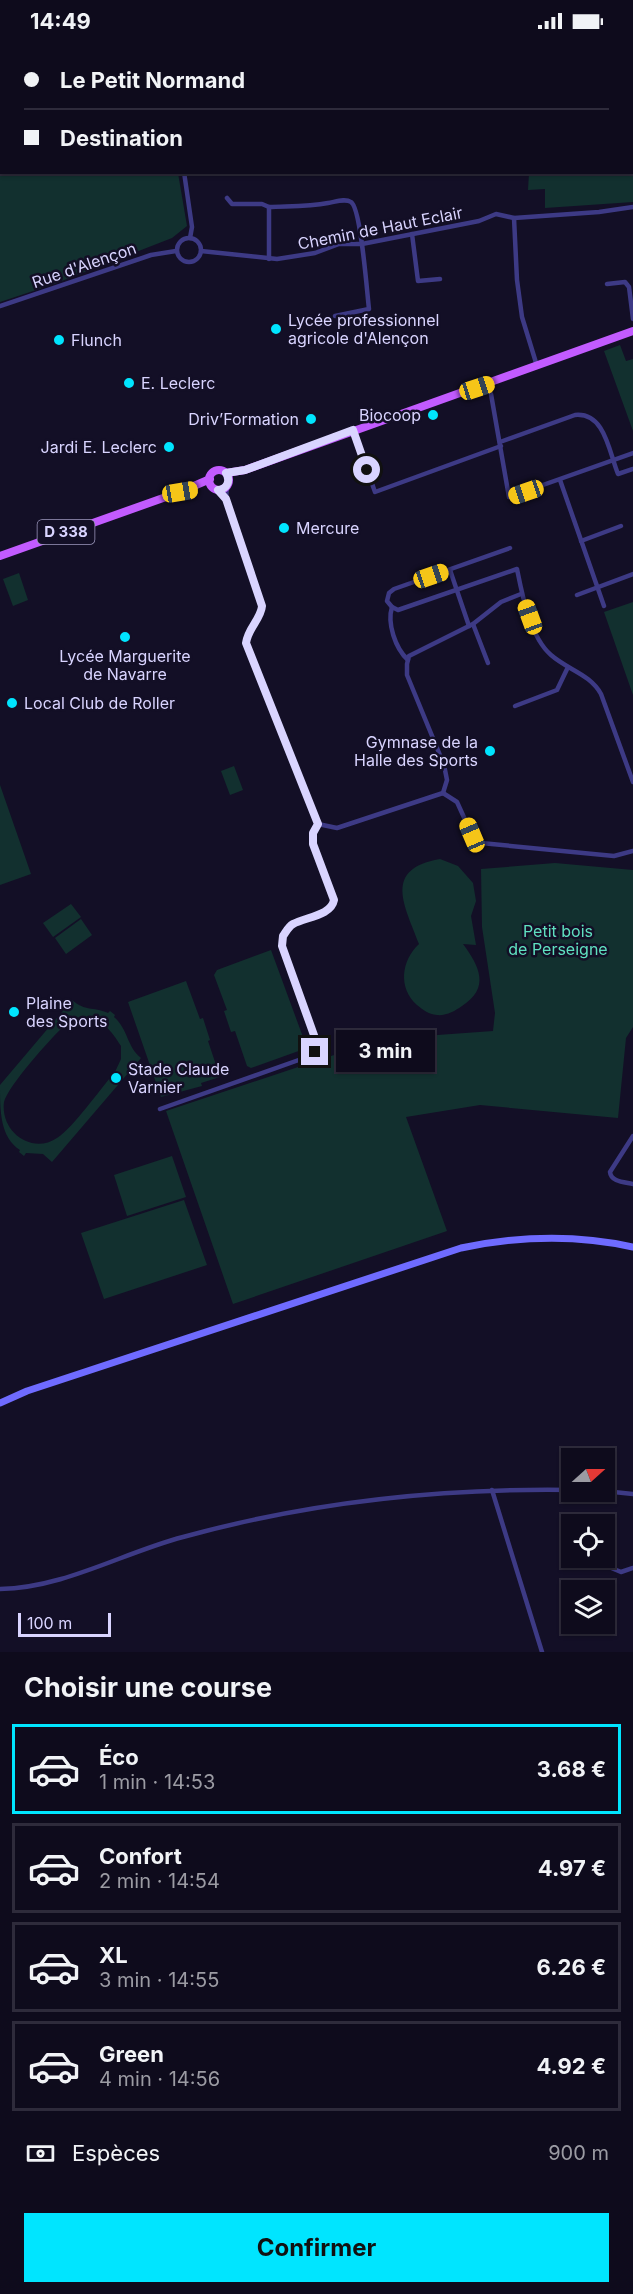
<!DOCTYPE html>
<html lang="fr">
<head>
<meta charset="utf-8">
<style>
	:root { --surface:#0e0b1c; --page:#171425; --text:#f1f3f6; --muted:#9b9ba3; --line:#2e2b3b; --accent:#00e5ff }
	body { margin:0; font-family:Inter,sans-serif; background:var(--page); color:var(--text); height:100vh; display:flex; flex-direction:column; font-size:22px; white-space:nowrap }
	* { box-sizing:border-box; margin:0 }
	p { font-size:20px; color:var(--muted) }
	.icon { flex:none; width:33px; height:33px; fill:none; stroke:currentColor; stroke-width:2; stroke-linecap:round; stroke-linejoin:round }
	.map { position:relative; height:1610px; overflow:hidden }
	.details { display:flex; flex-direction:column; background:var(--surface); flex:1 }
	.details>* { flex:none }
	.hud { position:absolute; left:0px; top:0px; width:633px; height:132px; box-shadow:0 2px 4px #0004,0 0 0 2px var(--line); display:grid; align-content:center; height:132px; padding:0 24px; background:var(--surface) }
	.needle { width:39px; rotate:69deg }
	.fabs { position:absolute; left:561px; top:1406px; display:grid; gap:12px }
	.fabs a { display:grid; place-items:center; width:54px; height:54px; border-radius:0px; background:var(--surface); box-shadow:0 2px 4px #0004,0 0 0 2px var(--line); font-size:30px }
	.scale { position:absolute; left:18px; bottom:15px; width:93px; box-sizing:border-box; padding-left:6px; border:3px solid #d9d4ff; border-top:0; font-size:16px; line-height:21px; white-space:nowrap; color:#d9d4ff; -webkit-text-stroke:4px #130f26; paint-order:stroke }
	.end { position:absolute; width:27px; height:27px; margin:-14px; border:8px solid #d9d4ff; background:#111; box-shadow:0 0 0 3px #111 }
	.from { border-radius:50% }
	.bubble { position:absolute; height:42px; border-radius:0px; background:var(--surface); box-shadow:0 2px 4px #0004,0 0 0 2px var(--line); font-size:20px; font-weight:700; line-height:42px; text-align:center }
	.car { position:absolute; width:18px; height:36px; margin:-18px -9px; border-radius:8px; box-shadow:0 0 4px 2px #0007; background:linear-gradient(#f5c518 24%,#345 0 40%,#f5c518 0 76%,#345 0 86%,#f5c518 0) }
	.hud b { display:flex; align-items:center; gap:21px; height:57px; font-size:22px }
	.hud b+b { border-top:2px solid var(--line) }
	.hud i { width:15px; height:15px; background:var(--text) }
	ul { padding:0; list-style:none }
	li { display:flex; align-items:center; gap:18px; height:90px; margin:0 12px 9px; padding:0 12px; border:3px solid var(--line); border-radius:0px }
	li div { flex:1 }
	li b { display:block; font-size:22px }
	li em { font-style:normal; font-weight:700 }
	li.on { border-color:var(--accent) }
	li>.icon { width:54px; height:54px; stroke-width:1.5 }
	h2 { padding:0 24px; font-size:27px; line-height:72px }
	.pay { display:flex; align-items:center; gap:15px; height:66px; padding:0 24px; font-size:22px }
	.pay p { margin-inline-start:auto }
	.action { display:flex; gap:12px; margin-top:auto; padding:12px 24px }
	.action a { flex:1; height:69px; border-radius:0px; background:var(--accent); color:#111; font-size:24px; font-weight:700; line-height:69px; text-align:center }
	.status { display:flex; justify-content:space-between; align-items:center; height:42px; padding:0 30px; background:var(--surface); direction:ltr }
	.status svg { height:16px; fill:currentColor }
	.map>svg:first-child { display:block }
</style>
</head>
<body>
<div class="status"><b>14:49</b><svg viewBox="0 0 49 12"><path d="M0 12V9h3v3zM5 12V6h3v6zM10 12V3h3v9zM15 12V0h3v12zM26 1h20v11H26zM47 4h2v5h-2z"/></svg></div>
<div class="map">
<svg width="633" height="1610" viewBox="0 0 633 1610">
	<rect width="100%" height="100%" fill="#130f26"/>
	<!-- green -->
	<g fill="#12302f" fill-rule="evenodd">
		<polygon points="0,0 633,0 633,160 545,166 545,147 528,148 529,131 632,130 632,2 2,2 2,130 178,131 187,184 172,196 54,242 0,260"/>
		<polygon points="620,303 626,319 633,317 633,389 604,309"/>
		<polygon points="19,531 28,558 13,564 3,537"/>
		<polygon points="633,560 633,653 604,570"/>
		<polygon points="234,724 243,748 230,753 221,729"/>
		<polygon points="0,743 31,832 0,843"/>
		<path d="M440 817 458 824 473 841 476 859 471 874 476 903 463 902C480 925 490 946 462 964 455 969 446 974 437 973 428 972 423 968 417 963 398 946 401 919 419 902 405 864 382 827 440 817Z"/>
		<polygon points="555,821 633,828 633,985 626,996 618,1076 480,1063 406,1075 447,1189 233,1262 166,1069 382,997 493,989 495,971 482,885 481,827"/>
		<polygon points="71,862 81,875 53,895 43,881"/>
		<polygon points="81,877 92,893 66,912 55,896"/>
		<polygon points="271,908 307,1006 251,1026 247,1024 235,989 231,990 224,969 227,968 214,933 217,928"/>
		<polygon points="186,939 200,977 203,976 210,998 208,999 220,1035 201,1041 202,1044 161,1055 128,960"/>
		<path d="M72 958C86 970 92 964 108 971L110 969 115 973 114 975C128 987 127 1005 141 1016L52 1120 43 1112 26 1111 24 1114 19 1110 20 1108C0 1095 0 1069 0 1043ZM80 976C100 974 111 988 121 1004V1017L115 1030C100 1047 74 1085 57 1096 32 1113 0 1090 4 1060 8 1044 51 996 64 984 69 980 74 978 80 976Z"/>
		<polygon points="172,1114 186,1155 127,1174 114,1133"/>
		<polygon points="184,1158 207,1223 104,1257 81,1191"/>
	</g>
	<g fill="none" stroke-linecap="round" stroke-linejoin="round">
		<!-- stream -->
		<g stroke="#0c2248" stroke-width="1.5">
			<polyline points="266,2 272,0"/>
			<polyline points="0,59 2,60"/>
		</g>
		<!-- street -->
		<g stroke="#3d3a85" stroke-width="4.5">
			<polyline points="93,0 95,2"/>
			<polyline points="184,130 192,185 190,196"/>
			<polyline points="227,156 232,162 262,162 269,165"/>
			<polyline points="514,176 517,238 522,275 537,324"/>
			<polyline points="412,192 418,239 440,237"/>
			<circle cx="189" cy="208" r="12"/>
			<polyline points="201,209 277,217 315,211 339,202 362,202 479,179 496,172 514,176 599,170 633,165"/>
			<path d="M269 217V165C288 164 308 165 328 161 335 160 345 156 351 160 361 166 367 251 369 267L335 274"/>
			<polyline points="607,242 625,240 629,245 633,277"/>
			<polyline points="0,264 151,213 176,209"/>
			<polyline points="491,352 509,455 633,411"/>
			<polyline points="353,388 375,450 501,404"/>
			<path d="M500 400 575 373C605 370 609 410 618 432L633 427"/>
			<polyline points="560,438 604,564"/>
			<path d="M218 448 226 457 262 564C261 577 248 586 246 601L318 782 337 786 443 751"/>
			<polyline points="226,457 227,444"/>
			<polyline points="581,499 621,484"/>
			<path d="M510 506 394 547 389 551 387 559 392 565 398 568 517 527C522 552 530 595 551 613 568 628 590 632 601 652L633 740"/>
			<polyline points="450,528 469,584"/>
			<polyline points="577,553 633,532"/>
			<path d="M392 565C387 581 395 606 408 618"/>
			<polyline points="473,582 488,621"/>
			<polyline points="515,664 557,648 568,625"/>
			<polyline points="443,751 447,738 444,723 407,633 407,622 409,614 473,582 501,560 521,552"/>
			<polyline points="443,751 457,760 472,793 481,801 614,814 633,809"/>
			<path d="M160 1067 310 1014 318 1006 282 904C283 868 330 883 334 858L313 802V791L318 782"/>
			<path d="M633 1094 610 1130C611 1140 624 1140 633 1142"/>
			<polyline points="492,1448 542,1610"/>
			<polyline points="604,1449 633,1452"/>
			<polyline points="609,1525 621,1530 633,1526"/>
			<path d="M0 1547C64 1546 122 1511 183 1495 310 1460 441 1446 572 1448"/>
		</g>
		<!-- secondary -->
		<path stroke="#6f6bff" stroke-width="7" d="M0 1361 27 1349 461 1206C518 1194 575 1192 633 1205"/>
		<!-- primary -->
		<g stroke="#c25bff" stroke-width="8">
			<circle cx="219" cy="438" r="10"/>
			<polyline points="226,431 245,428 633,289"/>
			<polyline points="0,514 180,450 210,437"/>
		</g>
	</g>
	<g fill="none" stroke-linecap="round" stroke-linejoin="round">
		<!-- route -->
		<path stroke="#d9d4ff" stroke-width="8" d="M315 1010 318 1006 315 996 282 904 283 894C286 890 288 885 293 882 305 875 331 874 334 858L313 802V791L318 782 246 601C248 586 261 577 262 564L226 457 218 448C227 447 231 439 226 431L245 428 353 388 367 428"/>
	</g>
	<!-- markers -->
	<g fill="#00e5ff" stroke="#130f26" stroke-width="2">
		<circle cx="276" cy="287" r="6"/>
		<circle cx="59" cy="298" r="6"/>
		<circle cx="129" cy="341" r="6"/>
		<circle cx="433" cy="373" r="6"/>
		<circle cx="311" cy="377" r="6"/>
		<circle cx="169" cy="405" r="6"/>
		<circle cx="284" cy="486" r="6"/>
		<circle cx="125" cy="595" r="6"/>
		<circle cx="12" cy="661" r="6"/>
		<circle cx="490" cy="709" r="6"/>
		<circle cx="14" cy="970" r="6"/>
		<circle cx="116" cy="1036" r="6"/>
	</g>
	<g text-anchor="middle" stroke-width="5" stroke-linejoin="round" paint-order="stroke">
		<!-- shield labels -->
		<rect fill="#130f26" stroke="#9e99be" stroke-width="1.5" x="37.5" y="478" width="57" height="24" rx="4.5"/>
		<g font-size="15" font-weight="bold" fill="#d9d4ff">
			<text x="66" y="495">D 338</text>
		</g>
		<!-- street labels -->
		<g font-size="16" fill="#d9d4ff" stroke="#130f26">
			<text transform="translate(380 186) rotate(-11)" y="6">Chemin de Haut Eclair</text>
			<text transform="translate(84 223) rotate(-19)" y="6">Rue d'Alençon</text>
		</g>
		<!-- poi labels -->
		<g font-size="16" fill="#d9d4ff" stroke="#130f26" text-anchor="start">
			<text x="288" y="284">Lycée professionnel<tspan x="288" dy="18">agricole d'Alençon</tspan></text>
			<text x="71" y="304">Flunch</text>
			<text x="141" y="347">E. Leclerc</text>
			<text x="421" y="379" text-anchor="end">Biocoop</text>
			<text x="299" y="383" text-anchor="end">Driv’Formation</text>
			<text x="157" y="411" text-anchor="end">Jardi E. Leclerc</text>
			<text x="296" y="492">Mercure</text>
			<text x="125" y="620" text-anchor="middle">Lycée Marguerite<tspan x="125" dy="18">de Navarre</tspan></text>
			<text x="24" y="667">Local Club de Roller</text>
			<text x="478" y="706" text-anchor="end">Gymnase de la<tspan x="478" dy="18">Halle des Sports</tspan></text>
			<text x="26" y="967">Plaine<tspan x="26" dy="18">des Sports</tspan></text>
			<text x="128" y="1033">Stade Claude<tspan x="128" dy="18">Varnier</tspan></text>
		</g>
		<!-- park labels -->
		<g font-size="16" fill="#5fe0c0" stroke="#130f26">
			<text x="558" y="895">Petit bois<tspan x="558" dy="18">de Perseigne</tspan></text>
		</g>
	</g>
</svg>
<div class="fabs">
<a><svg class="needle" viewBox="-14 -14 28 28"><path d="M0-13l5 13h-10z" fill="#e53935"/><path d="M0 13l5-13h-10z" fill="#9b9ba3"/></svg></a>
<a><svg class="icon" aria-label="locate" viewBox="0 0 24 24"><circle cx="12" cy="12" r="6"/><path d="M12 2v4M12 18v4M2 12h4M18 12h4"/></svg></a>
<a><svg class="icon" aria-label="layers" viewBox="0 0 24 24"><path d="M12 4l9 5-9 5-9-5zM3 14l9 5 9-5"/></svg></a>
</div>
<div class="scale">100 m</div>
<i class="end from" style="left:367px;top:428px"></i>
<i class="end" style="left:315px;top:1010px"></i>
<div class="bubble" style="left:336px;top:988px;width:99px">3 min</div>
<i class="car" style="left:477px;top:346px;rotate:72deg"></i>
<i class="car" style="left:180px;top:450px;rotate:80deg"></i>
<i class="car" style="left:526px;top:450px;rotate:251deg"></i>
<i class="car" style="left:431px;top:534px;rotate:71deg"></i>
<i class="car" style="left:530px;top:575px;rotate:340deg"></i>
<i class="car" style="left:472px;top:793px;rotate:337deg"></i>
<div class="hud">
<b><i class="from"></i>Le Petit Normand</b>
<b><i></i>Destination</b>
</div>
</div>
<section class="details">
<h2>Choisir une course</h2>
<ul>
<li class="on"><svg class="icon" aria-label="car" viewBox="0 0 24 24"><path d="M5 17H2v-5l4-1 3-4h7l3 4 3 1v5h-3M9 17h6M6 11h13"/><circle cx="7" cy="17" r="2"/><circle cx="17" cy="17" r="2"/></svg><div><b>Éco</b><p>1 min · 14:53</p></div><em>3.68 €</em></li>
<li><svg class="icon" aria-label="car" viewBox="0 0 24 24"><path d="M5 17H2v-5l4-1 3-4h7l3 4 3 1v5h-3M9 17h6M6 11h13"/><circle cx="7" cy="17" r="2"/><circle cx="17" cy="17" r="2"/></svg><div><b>Confort</b><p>2 min · 14:54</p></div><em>4.97 €</em></li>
<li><svg class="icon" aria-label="car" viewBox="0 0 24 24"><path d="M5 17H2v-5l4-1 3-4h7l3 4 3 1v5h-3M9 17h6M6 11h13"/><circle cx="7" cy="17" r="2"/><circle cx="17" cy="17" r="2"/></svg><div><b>XL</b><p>3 min · 14:55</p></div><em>6.26 €</em></li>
<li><svg class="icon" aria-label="car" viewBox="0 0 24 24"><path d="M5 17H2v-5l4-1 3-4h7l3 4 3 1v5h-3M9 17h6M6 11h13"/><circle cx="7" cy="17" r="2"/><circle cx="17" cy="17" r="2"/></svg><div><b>Green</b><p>4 min · 14:56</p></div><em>4.92 €</em></li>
</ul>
<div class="pay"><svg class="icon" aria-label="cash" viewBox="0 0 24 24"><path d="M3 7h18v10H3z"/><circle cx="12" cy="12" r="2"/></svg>Espèces<p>900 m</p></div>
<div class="action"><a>Confirmer</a></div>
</section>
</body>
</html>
